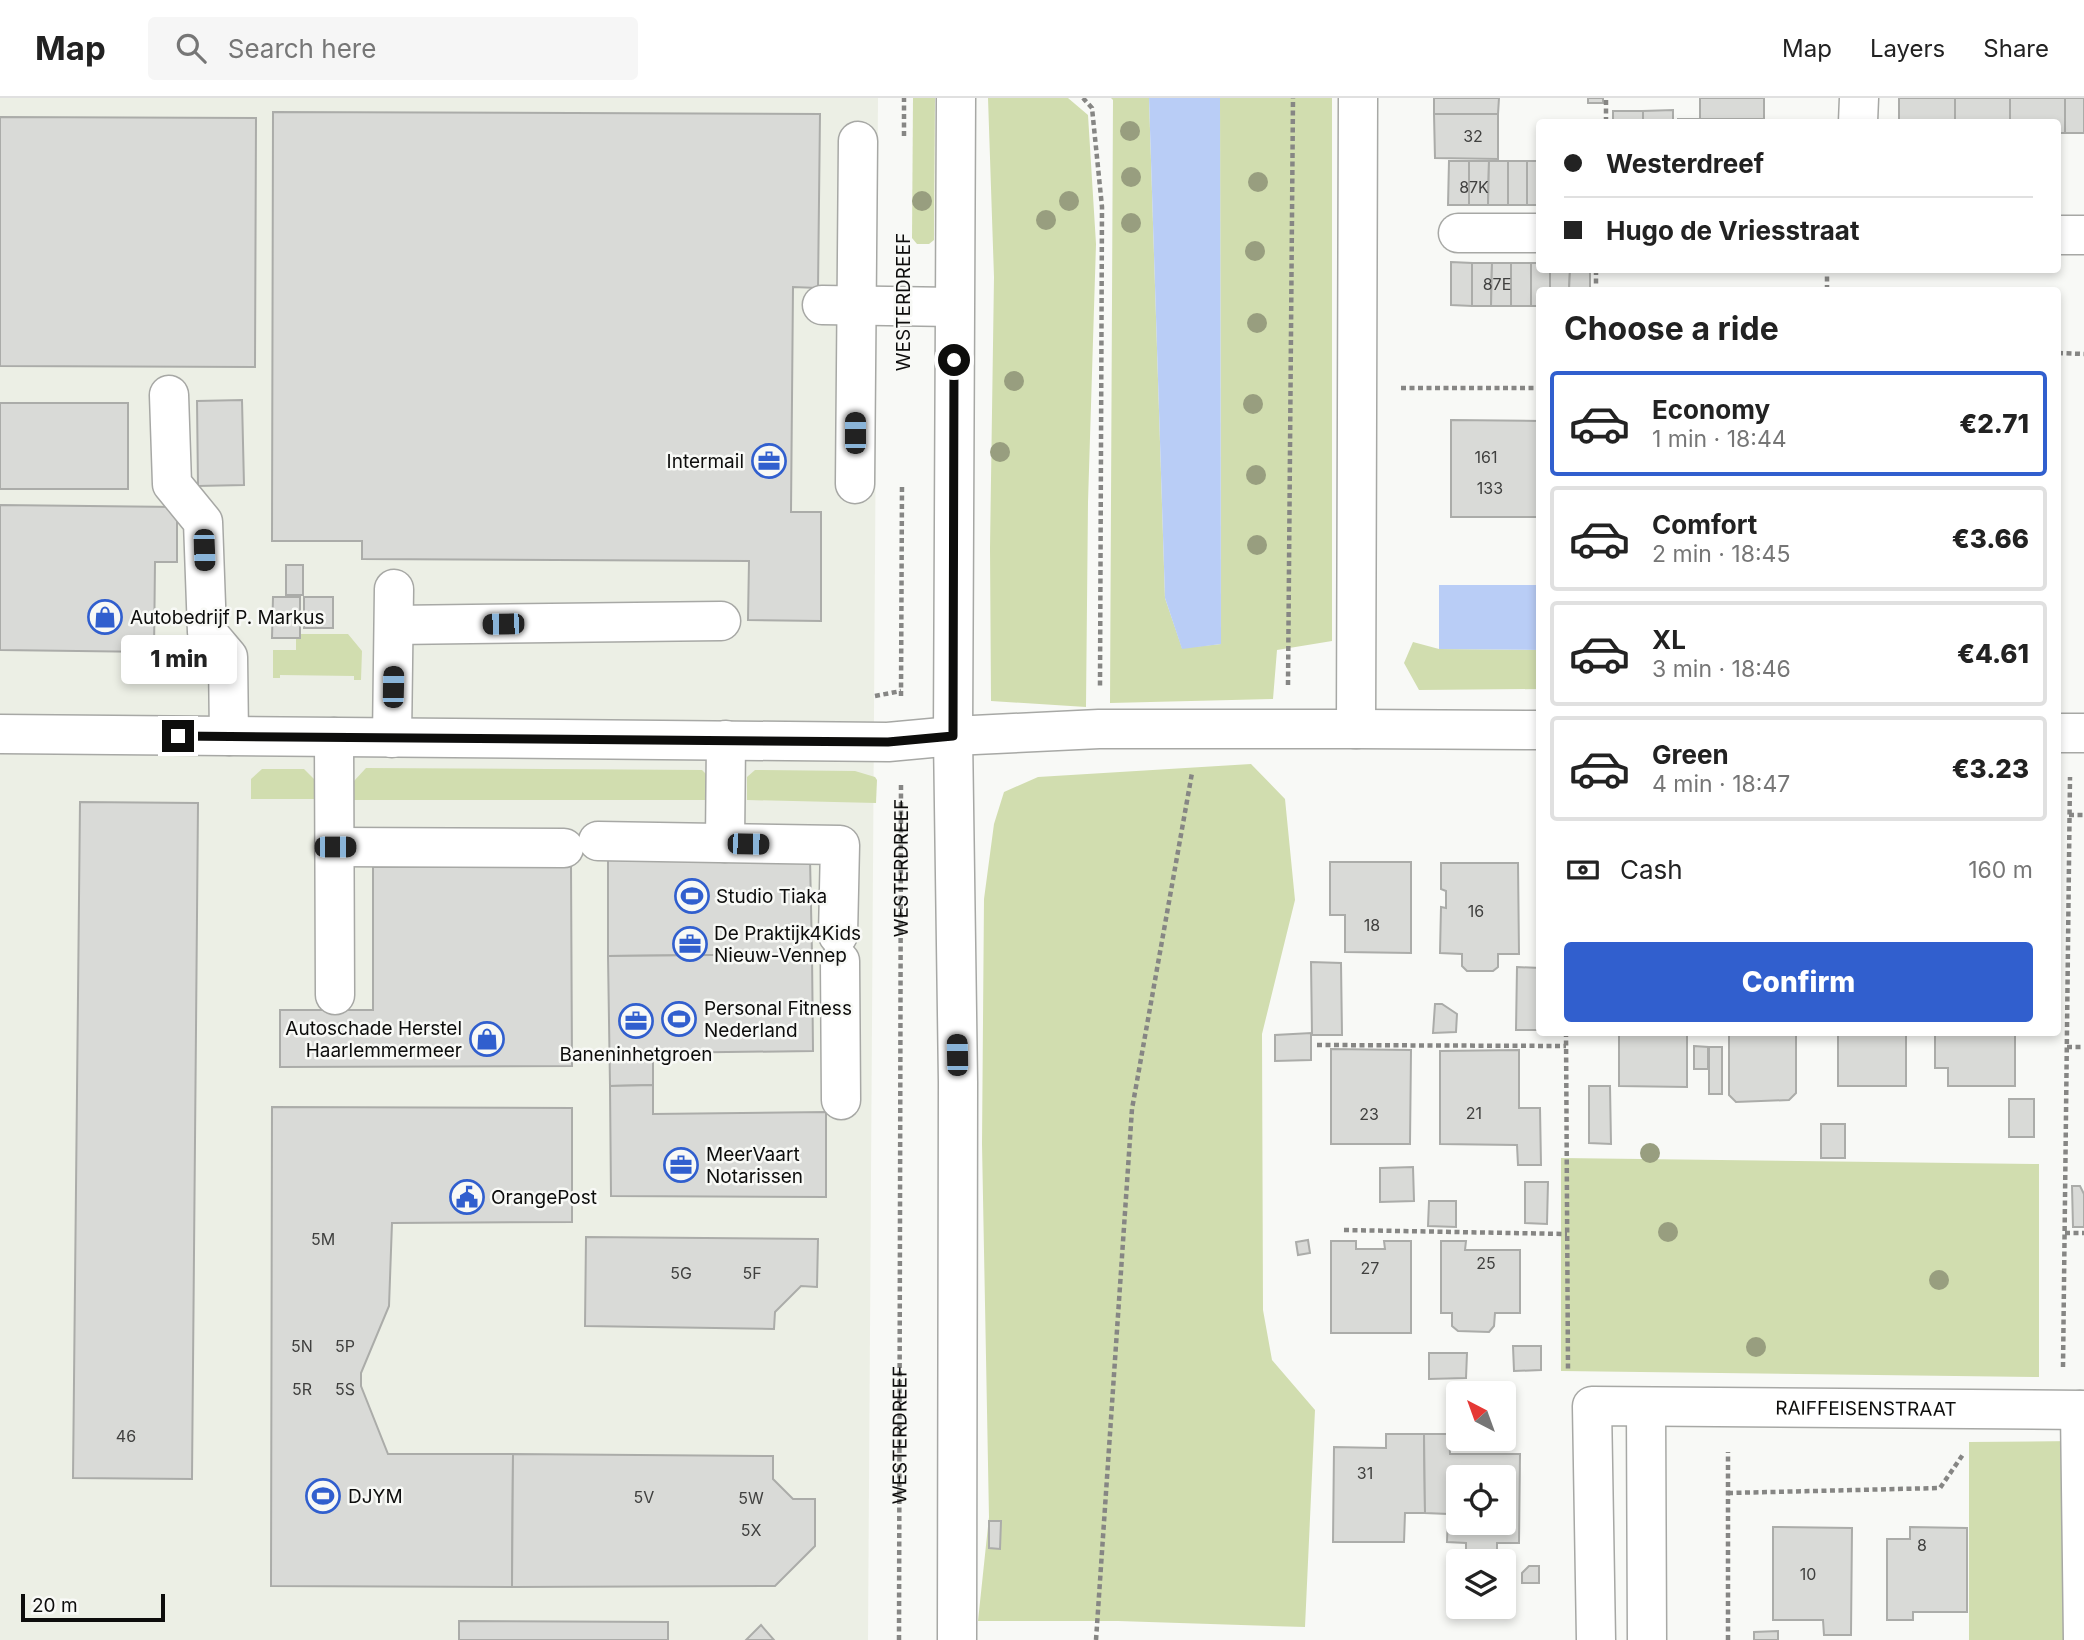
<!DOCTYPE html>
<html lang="en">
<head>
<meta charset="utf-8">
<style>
	:root { --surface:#fff; --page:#f6f6f6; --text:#222; --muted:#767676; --line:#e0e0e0; --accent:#315fce }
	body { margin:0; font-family:Inter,sans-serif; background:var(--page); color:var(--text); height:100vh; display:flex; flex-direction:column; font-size:26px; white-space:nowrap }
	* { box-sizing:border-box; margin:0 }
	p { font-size:23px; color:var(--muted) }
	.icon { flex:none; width:38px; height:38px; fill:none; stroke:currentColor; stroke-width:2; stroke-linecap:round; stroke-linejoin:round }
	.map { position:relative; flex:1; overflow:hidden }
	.details { position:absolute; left:1536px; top:189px; width:525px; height:749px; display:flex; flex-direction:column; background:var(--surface); border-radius:7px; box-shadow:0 4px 10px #0003 }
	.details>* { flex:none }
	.hud { position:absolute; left:1536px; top:21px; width:525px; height:154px; border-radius:7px; box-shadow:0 4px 10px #0003; display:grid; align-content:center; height:154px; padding:0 28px; background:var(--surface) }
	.needle { width:46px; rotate:319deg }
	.buttons { position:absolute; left:1446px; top:1283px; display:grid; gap:14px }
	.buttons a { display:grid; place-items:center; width:70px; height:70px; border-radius:7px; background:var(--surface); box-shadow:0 4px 10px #0003; font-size:35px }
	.scale { position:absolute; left:21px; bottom:18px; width:144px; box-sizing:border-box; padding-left:7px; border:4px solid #0d0d0c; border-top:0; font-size:19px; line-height:24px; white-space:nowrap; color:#0d0d0c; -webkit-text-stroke:5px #f8f9f6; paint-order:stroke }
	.end { position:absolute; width:32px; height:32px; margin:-16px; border:9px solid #0d0d0c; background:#fff; box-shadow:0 0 0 4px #fff }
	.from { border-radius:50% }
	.bubble { position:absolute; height:49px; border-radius:7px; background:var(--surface); box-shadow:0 4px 10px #0003; font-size:23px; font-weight:800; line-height:49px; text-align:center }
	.car { position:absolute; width:21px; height:42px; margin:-21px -10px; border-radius:9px; box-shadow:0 0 5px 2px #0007; background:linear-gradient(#222 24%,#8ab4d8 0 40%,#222 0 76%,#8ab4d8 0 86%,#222 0) }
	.hud b { display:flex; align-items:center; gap:24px; height:66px; font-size:26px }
	.hud b+b { border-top:2px solid var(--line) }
	.hud i { width:18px; height:18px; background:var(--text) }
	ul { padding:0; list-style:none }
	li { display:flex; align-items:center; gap:21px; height:105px; margin:0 14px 10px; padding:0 14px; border:4px solid var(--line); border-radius:7px }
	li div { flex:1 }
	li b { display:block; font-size:26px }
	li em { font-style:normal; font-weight:800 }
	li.selected { border-color:var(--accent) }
	li>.icon { width:63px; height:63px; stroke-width:1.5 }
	h2 { padding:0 28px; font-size:32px; line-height:84px }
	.pay { display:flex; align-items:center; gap:18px; height:77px; padding:0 28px; font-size:26px }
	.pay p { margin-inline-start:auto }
	.button { display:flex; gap:14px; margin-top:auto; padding:14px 28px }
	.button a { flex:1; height:80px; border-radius:7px; background:var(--accent); color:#fff; font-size:28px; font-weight:800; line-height:80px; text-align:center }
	header { display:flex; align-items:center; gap:42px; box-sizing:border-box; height:98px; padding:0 35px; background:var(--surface); border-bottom:2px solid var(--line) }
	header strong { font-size:33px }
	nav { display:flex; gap:38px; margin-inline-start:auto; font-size:24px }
	.search { width:490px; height:63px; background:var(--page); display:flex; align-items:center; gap:18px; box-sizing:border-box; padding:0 24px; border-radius:7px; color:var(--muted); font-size:26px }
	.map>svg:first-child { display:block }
</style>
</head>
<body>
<header>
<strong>Map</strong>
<div class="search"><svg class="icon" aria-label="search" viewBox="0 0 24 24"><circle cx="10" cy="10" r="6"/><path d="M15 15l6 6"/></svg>Search here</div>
<nav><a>Map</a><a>Layers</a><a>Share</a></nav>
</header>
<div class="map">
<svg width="2084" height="1542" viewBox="0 0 2084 1542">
	<rect width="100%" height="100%" fill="#f8f9f6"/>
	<!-- built -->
	<polygon fill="#ecefe5" points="0,0 878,0 868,1542 0,1542"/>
	<!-- green -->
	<g fill="#d1ddaf">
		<polygon points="913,0 935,0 934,142 929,146 917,146 912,140"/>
		<polygon points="988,0 1068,0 1088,17 1096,146 1088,404 1086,609 991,603 990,450 994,179"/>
		<polygon points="1111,0 1149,0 1165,500 1182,550 1221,546 1220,0 1332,0 1332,543 1277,552 1273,601 1110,605 1113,2"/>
		<polygon points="301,536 348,536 362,553 361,582 354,582 354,578 280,577 280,580 273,580 273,552 296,552 296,541 301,541"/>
		<polygon points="1413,544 1439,551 1540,552 1540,591 1419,592 1404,565"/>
		<polygon points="1251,666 1285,701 1295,802 1262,936 1263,1212 1272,1262 1315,1312 1305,1529 1118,1523 978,1523 989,1419 982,1046 984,801 994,726 1004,694 1038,679"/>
		<polygon points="366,670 702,672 708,678 707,702 353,702 354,683"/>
		<polygon points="262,671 304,671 315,682 315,701 251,701 251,681"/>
		<polygon points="755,672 855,673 875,679 877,682 876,705 747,702 747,679"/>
		<polygon points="1561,1060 2039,1066 2039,1279 1561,1273"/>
		<polygon points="2075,1343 2073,1542 1969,1542 1969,1344"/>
	</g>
	<!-- water -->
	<g fill="#b9cdf6">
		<polygon points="1149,0 1220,0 1221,546 1182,551 1165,500"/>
		<polygon points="1439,487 1540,487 1540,552 1439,551"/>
	</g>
	<!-- building -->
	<g fill="#d9dad7" stroke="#abaca9" stroke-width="2" fill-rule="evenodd">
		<polygon points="1434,0 1499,0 1498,16 1434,16"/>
		<rect x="1588" y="0" width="15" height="5"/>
		<rect x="1700" y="0" width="64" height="21"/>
		<rect x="1899" y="0" width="56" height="24"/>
		<rect x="1955" y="0" width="55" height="24"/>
		<polygon points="2010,0 2065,0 2065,35 2058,35 2058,24 2010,24"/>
		<rect x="2065" y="0" width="19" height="35"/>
		<polygon points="1673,12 1673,24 1643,24 1643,13"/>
		<rect x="1613" y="13" width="30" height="11"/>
		<polygon points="273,14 820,16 818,190 793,189 791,414 821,414 821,523 748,522 749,463 362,461 362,443 272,443"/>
		<polygon points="1434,16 1498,16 1498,61 1435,60"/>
		<polygon points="0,19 256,20 255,269 0,268"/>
		<rect x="1678" y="21" width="86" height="3"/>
		<polygon points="1449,63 1469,63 1469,107 1448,107"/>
		<polygon points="1469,63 1489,63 1488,107 1469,107"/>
		<polygon points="1489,63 1508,63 1508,107 1488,107"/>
		<rect x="1508" y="63" width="19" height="44"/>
		<rect x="1527" y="63" width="13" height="44"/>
		<polygon points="1451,164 1472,165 1472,208 1451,207"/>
		<polygon points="1472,165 1492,165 1491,208 1472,208"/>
		<polygon points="1492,165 1511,165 1511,208 1491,208"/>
		<rect x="1511" y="165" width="20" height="43"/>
		<polygon points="1531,165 1540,165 1540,172 1550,172 1550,192 1540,192 1540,208 1531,208"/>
		<polygon points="1550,172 1570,172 1569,192 1550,192"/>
		<polygon points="1570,172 1590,172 1590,192 1569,192"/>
		<polygon points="242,302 244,387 198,388 197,303"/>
		<rect x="0" y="305" width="128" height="86"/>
		<polygon points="1451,322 1540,323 1540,419 1451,419"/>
		<polygon points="0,407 177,409 177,464 155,464 154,554 0,552"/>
		<rect x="286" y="467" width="17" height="30"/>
		<polygon points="273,499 300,499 300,540 272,540"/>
		<rect x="304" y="499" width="29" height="31"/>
		<polygon points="80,704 198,705 192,1381 73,1380"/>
		<polygon points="810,760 812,856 608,858 608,762"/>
		<polygon points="1330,764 1411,764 1411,855 1345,854 1345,817 1330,817"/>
		<polygon points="1441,765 1518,765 1519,856 1498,856 1498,869 1493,873 1467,873 1462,868 1462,856 1440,855 1441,809 1446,810 1446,793 1441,791"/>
		<polygon points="571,768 572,968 280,969 280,912 373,912 373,769"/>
		<polygon points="812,856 813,953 653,955 653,987 610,988 608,858"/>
		<polygon points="1311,864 1341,865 1342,937 1312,937"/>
		<polygon points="1517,869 1540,870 1540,932 1516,932"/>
		<polygon points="1435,906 1442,906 1457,916 1456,934 1433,935"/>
		<polygon points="1619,934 1687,934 1687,989 1619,988"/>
		<polygon points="1729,934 1796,934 1796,995 1789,1002 1736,1004 1729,997"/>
		<rect x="1838" y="934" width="68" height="54"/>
		<polygon points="1935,934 2015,934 2015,988 1948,988 1948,970 1935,970"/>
		<polygon points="1311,935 1311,962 1275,963 1275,937"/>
		<polygon points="1694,948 1708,949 1708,971 1694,971"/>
		<rect x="1709" y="949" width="13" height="47"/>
		<polygon points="1331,951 1411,952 1410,1046 1331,1046"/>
		<polygon points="1519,952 1519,1010 1540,1010 1541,1067 1518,1067 1517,1047 1440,1046 1440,953"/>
		<polygon points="653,987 653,1016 826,1014 826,1099 611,1098 610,988"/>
		<polygon points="1589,988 1610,988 1611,1046 1589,1045"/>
		<rect x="2009" y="1001" width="25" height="38"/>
		<polygon points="272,1009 572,1010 572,1124 392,1125 389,1208 361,1275 361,1288 388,1356 513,1356 512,1489 271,1488"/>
		<rect x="1821" y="1026" width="24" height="34"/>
		<polygon points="1413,1069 1414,1103 1380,1104 1380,1070"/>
		<polygon points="1525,1084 1548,1084 1547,1126 1525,1125"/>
		<polygon points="2072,1088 2080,1088 2084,1096 2084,1129 2073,1129"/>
		<polygon points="1429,1103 1456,1103 1456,1129 1428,1128"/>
		<polygon points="586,1139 818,1141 817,1189 801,1188 775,1214 774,1231 585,1228"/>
		<polygon points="1308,1142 1310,1155 1298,1157 1296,1144"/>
		<polygon points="1331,1143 1356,1143 1356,1151 1385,1151 1384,1143 1411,1143 1411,1235 1331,1235"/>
		<polygon points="1441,1143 1466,1143 1465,1152 1520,1152 1520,1215 1495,1215 1494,1228 1489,1234 1458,1233 1452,1228 1452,1215 1441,1215"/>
		<polygon points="1513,1248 1541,1248 1541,1272 1514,1273"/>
		<polygon points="1429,1255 1467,1255 1466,1280 1429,1281"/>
		<polygon points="1386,1336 1424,1336 1425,1415 1405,1415 1404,1444 1333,1444 1334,1349 1386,1350"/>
		<path d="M1424 1336H1449L1450 1356H1520L1519 1445H1497V1463H1466V1445L1447 1444 1448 1416 1425 1415ZM1458 1379H1503V1424H1458Z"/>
		<polygon points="513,1356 773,1358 773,1381 793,1401 815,1401 815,1448 775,1488 512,1489"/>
		<polygon points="989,1423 1001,1423 1000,1451 989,1450"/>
		<polygon points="1773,1429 1852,1430 1851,1537 1824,1537 1823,1522 1773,1522"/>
		<polygon points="1910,1429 1967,1430 1967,1514 1913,1514 1913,1522 1887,1522 1887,1441 1910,1441"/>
		<polygon points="1529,1468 1539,1468 1539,1485 1522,1485 1522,1475"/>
		<polygon points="459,1523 668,1524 668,1542 459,1542"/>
		<polygon points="761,1527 774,1542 746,1542"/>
		<polygon points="1778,1533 1778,1542 1754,1542 1754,1534"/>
	</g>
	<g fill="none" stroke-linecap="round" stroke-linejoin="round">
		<!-- minor casing -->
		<g stroke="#a7a8a5" stroke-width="41">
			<g id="minor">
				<polyline points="956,0 953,638 958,984 957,1542"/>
				<polyline points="1858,24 1859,0"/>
				<polyline points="1458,135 1540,135"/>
				<polyline points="2058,137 2084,137"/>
				<polyline points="822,207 954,209"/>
				<polyline points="169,297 172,386 203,424 207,534 228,559 229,638"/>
				<polyline points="855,386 858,43"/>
				<polyline points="394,527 721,523"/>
				<polyline points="1356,631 1540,632"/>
				<polyline points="2058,635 2084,635"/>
				<polyline points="0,636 888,644 953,638 1099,631 1356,631 1358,0"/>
				<polyline points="334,639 335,897"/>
				<polyline points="392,640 394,491"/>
				<polyline points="598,743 840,747 838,837"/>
				<polyline points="725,745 726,642"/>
				<polyline points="335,749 564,750"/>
				<polyline points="840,863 841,1002"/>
				<polyline points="1646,1309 1647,1542"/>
				<polyline points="2080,1312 2083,1542"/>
				<path id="s2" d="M1596 1542 1592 1308 2084 1312"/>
			</g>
		</g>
		<!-- path -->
		<g stroke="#868684" stroke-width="4.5" stroke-dasharray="5 3.5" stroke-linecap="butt">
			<polyline points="1083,0 1092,10 1102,109 1100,588"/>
			<polyline points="1606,24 1606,0"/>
			<polyline points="904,38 904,0"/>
			<polyline points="1596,172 1596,192"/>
			<polyline points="1827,192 1827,172"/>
			<polyline points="2058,255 2084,256"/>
			<polyline points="1401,290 1540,290"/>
			<polyline points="1288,587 1293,0"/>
			<polyline points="875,598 901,593"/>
			<polyline points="901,598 902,386"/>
			<polyline points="2069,717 2084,717"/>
			<polyline points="1566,934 1568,1273"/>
			<polyline points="1317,947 1566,948"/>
			<polyline points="2067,949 2084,949"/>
			<polyline points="1344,1132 1567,1136"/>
			<polyline points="2065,1135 2084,1135"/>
			<polyline points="2063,1269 2070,679"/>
			<polyline points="1728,1395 1940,1390 1964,1355"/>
			<path id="s1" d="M899 1542 901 687"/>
			<polyline points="1096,1542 1132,1011 1192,675"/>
			<polyline points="1728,1542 1728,1354"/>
		</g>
		<!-- minor -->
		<use href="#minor" stroke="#fff" stroke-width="38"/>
	</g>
	<!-- trees -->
	<g fill="#989e7f">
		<circle cx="1130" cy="33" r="10"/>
		<circle cx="1131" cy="79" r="10"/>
		<circle cx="1258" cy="84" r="10"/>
		<circle cx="922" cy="103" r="10"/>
		<circle cx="1069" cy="103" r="10"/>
		<circle cx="1046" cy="122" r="10"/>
		<circle cx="1131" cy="125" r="10"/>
		<circle cx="1255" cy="153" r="10"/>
		<circle cx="1257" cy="225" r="10"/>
		<circle cx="1014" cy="283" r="10"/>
		<circle cx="1253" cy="306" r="10"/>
		<circle cx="1000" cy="354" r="10"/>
		<circle cx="1256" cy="377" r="10"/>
		<circle cx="1257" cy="447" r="10"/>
		<circle cx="1650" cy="1055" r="10"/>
		<circle cx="1668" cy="1134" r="10"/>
		<circle cx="1939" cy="1182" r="10"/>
		<circle cx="1756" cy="1249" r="10"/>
	</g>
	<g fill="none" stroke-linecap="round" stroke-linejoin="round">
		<!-- route -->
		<polyline stroke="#0d0d0c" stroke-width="9" points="178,638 888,644 953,638 954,262"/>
	</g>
	<!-- icons -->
	<defs>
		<g id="office-ring" transform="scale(1.75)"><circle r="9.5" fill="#f8f9f6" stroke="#315fce" stroke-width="1.5"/><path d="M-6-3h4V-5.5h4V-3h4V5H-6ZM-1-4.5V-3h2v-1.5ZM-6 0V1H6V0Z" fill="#315fce"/></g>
		<g id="shop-ring" transform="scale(1.75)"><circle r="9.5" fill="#f8f9f6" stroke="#315fce" stroke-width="1.5"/><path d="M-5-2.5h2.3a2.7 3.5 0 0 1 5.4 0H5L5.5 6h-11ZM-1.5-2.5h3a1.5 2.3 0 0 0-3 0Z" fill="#315fce"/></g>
		<g id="stadium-ring" transform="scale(1.75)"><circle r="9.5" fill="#f8f9f6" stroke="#315fce" stroke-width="1.5"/><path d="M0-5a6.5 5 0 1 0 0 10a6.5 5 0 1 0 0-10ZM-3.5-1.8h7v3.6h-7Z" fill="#315fce"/></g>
		<g id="civic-ring" transform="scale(1.75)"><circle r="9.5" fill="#f8f9f6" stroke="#315fce" stroke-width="1.5"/><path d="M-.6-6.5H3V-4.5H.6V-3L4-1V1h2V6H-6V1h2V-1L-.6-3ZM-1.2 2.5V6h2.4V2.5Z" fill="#315fce"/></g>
	</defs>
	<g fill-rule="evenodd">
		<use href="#office-ring" x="769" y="363"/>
		<use href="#shop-ring" x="105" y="519"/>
		<use href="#stadium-ring" x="692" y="798"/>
		<use href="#office-ring" x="690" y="846"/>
		<use href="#stadium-ring" x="679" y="921"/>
		<use href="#office-ring" x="636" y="923"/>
		<use href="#shop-ring" x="487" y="941"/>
		<use href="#office-ring" x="681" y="1067"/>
		<use href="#civic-ring" x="467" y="1099"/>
		<use href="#stadium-ring" x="323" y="1398"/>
	</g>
	<g text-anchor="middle" stroke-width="5" stroke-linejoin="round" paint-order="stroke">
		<!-- number labels -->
		<g font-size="16" fill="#40403f">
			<text x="1473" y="44">32</text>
			<text x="1474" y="95">87K</text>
			<text x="1497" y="192">87E</text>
			<text x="1486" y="365">161</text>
			<text x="1490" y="396">133</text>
			<text x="1476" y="819">16</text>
			<text x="1372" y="833">18</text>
			<text x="1474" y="1021">21</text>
			<text x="1369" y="1022">23</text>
			<text x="323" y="1147">5M</text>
			<text x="1486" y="1171">25</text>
			<text x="1370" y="1176">27</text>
			<text x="681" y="1181">5G</text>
			<text x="752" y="1181">5F</text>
			<text x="302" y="1254">5N</text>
			<text x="345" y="1254">5P</text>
			<text x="302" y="1297">5R</text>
			<text x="345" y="1297">5S</text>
			<text x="126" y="1344">46</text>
			<text x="1365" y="1381">31</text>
			<text x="644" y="1405">5V</text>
			<text x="751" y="1406">5W</text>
			<text x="751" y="1438">5X</text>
			<text x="1922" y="1453">8</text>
			<text x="1808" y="1482">10</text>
		</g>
		<!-- street labels -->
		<g font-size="19" fill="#0d0d0c" stroke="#f8f9f6">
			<text transform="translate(903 204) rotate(-90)" y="7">WESTERDREEF</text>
			<text dy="7" stroke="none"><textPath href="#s1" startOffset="772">WESTERDREEF</textPath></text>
			<text dy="7" stroke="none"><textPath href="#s2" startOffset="508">RAIFFEISENSTRAAT</textPath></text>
			<text dy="7" stroke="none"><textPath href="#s1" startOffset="205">WESTERDREEF</textPath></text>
		</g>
		<!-- poi labels -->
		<g font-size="19" fill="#0d0d0c" stroke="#f8f9f6" text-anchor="start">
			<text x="744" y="370" text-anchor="end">Intermail</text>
			<text x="130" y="526">Autobedrijf P. Markus</text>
			<text x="716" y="805">Studio Tiaka</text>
			<text x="714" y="842">De Praktijk4Kids<tspan x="714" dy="22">Nieuw-Vennep</tspan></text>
			<text x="704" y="917">Personal Fitness<tspan x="704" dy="22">Nederland</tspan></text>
			<text x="462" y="937" text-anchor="end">Autoschade Herstel<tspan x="462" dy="22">Haarlemmermeer</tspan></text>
			<text x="636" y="963" text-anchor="middle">Baneninhetgroen</text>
			<text x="706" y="1063">MeerVaart<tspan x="706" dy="22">Notarissen</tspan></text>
			<text x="491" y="1106">OrangePost</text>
			<text x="348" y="1405">DJYM</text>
		</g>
	</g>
</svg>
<div class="buttons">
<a><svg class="needle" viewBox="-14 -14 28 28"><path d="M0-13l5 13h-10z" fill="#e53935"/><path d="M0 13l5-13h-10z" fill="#767676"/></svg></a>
<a><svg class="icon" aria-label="locate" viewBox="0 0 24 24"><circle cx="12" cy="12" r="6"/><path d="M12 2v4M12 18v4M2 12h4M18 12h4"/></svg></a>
<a><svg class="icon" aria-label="layers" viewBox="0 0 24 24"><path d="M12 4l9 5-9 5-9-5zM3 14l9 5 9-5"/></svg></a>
</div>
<div class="scale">20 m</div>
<i class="end from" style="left:954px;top:262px"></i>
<i class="end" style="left:178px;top:638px"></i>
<div class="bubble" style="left:121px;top:537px;width:116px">1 min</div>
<i class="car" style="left:855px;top:335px;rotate:0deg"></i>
<i class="car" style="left:204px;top:452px;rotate:178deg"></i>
<i class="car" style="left:503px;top:526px;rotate:269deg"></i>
<i class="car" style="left:393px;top:589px;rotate:1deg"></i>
<i class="car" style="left:748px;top:746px;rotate:91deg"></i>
<i class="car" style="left:335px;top:749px;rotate:90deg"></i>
<i class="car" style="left:957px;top:957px;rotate:359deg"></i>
<div class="hud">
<b><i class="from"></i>Westerdreef</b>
<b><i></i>Hugo de Vriesstraat</b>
</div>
<section class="details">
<h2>Choose a ride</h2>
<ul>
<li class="selected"><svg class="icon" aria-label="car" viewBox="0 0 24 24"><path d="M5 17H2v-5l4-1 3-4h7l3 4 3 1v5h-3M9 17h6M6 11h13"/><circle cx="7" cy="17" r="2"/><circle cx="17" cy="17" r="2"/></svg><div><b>Economy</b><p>1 min · 18:44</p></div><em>€2.71</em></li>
<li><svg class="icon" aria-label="car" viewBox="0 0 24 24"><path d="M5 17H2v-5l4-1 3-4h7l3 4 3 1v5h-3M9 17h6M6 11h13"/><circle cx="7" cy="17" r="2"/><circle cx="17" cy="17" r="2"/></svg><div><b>Comfort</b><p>2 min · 18:45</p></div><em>€3.66</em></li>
<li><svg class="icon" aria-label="car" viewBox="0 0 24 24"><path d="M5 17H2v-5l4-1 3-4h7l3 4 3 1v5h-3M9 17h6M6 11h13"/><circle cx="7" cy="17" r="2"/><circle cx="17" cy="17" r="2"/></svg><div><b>XL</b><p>3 min · 18:46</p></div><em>€4.61</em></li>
<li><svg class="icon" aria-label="car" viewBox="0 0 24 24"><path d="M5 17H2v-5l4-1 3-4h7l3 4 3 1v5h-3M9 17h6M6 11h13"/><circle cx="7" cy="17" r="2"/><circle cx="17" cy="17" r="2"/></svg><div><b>Green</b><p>4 min · 18:47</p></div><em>€3.23</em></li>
</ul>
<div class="pay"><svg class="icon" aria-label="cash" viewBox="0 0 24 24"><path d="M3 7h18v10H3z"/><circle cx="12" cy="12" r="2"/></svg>Cash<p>160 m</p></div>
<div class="button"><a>Confirm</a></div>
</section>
</div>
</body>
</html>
